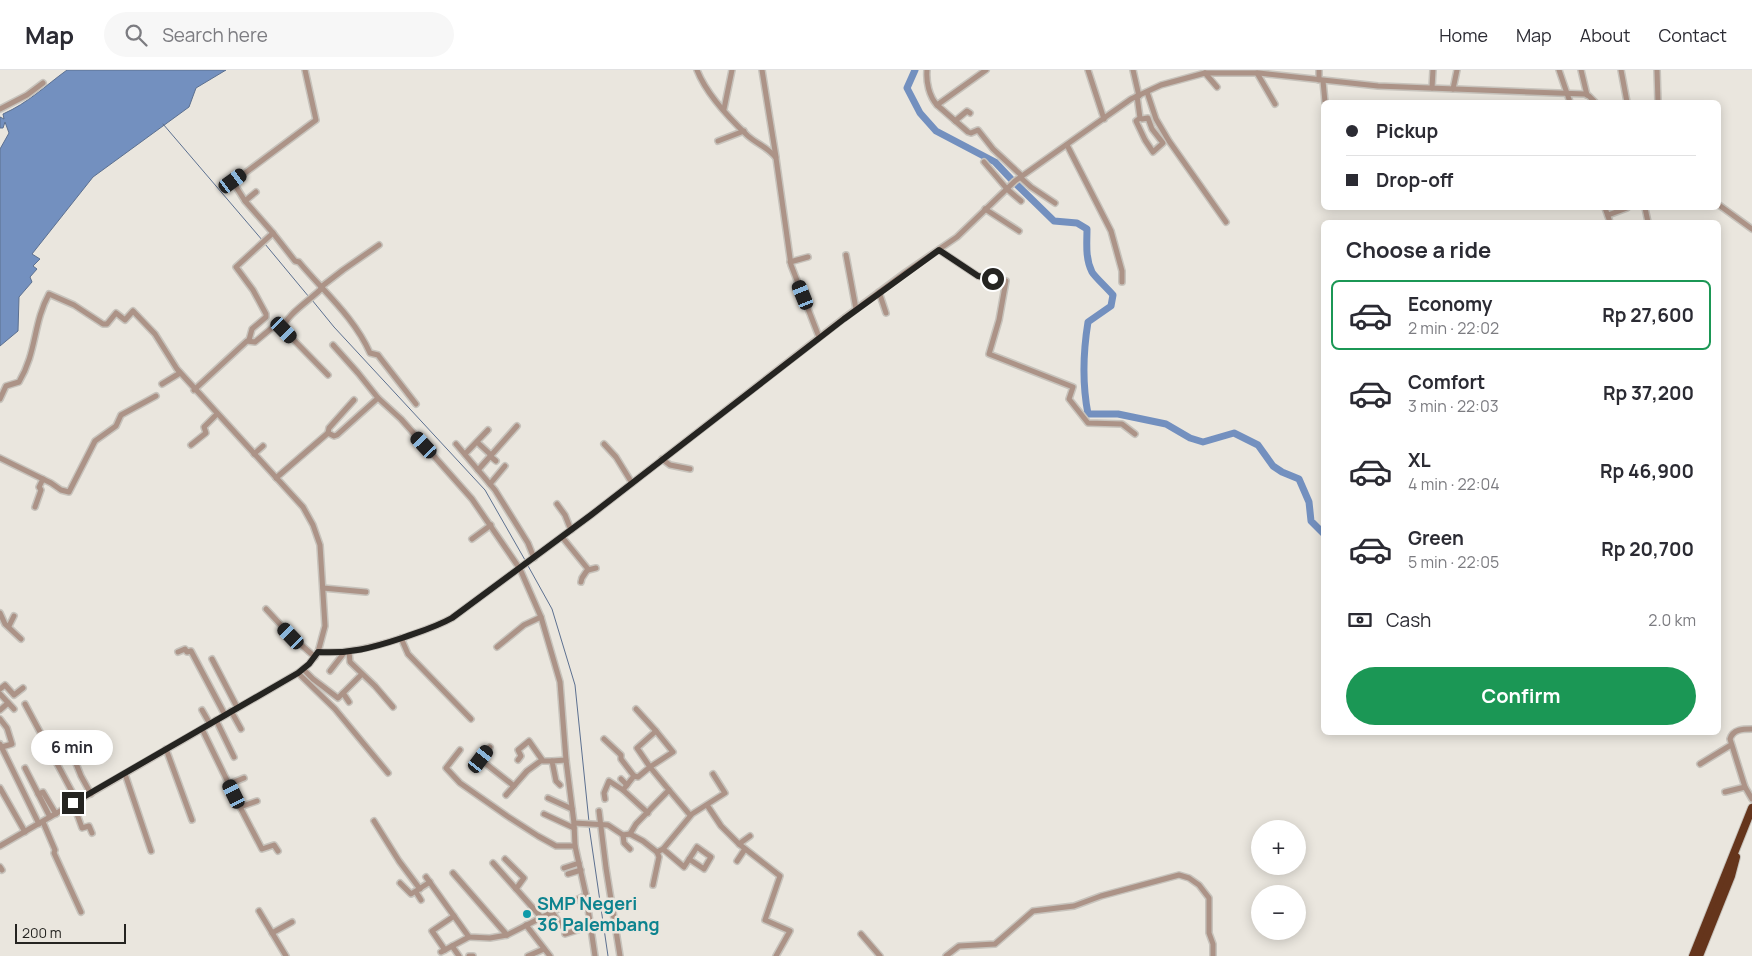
<!DOCTYPE html>
<html lang="en">
<head>
<meta charset="utf-8">
<style>
	:root { --surface:#fff; --page:#f7f7f7; --text:#2b2b33; --muted:#7c7c81; --line:#e1e1e2; --accent:#1b9755 }
	body { margin:0; font-family:Manrope,sans-serif; background:var(--page); color:var(--text); height:100vh; display:flex; flex-direction:column; font-size:19px; white-space:nowrap }
	* { box-sizing:border-box; margin:0 }
	p { font-size:16px; color:var(--muted) }
	.icon { flex:none; width:28px; height:28px; fill:none; stroke:currentColor; stroke-width:2; stroke-linecap:round; stroke-linejoin:round }
	.map { position:relative; flex:1; overflow:hidden }
	.details { position:absolute; left:1321px; top:150px; width:400px; height:515px; display:flex; flex-direction:column; background:var(--surface); border-radius:8px; box-shadow:0 2px 12px #0003 }
	.details>* { flex:none }
	.top-card { position:absolute; left:1321px; top:30px; width:400px; height:110px; border-radius:8px; box-shadow:0 2px 12px #0003; display:grid; align-content:center; height:110px; padding:0 25px; background:var(--surface) }
	.controls { position:absolute; left:1251px; top:750px; display:grid; gap:10px }
	.controls a { display:grid; place-items:center; width:55px; height:55px; border-radius:50%; background:var(--surface); box-shadow:0 2px 12px #0003; font-size:25px }
	.scale { position:absolute; left:15px; bottom:12px; width:111px; box-sizing:border-box; padding-left:5px; border:2px solid #252421; border-top:0; font-size:14px; line-height:18px; white-space:nowrap; color:#252421; -webkit-text-stroke:4px #eae6de; paint-order:stroke }
	.end { position:absolute; width:22px; height:22px; margin:-11px; border:6px solid #252421; background:#fff; box-shadow:0 0 0 2px #fff }
	.from { border-radius:50% }
	.bubble { position:absolute; height:35px; border-radius:18px; background:var(--surface); box-shadow:0 2px 12px #0003; font-size:16px; font-weight:700; line-height:35px; text-align:center }
	.car { position:absolute; width:15px; height:30px; margin:-15px -8px; border-radius:6px; box-shadow:0 0 4px 1px #0007; background:linear-gradient(#222 24%,#8ab4d8 0 40%,#222 0 76%,#8ab4d8 0 86%,#222 0) }
	.top-card b { display:flex; align-items:center; gap:18px; height:48px; font-size:19px }
	.top-card b+b { border-top:1px solid var(--line) }
	.top-card i { width:12px; height:12px; background:var(--text) }
	ul { padding:0; list-style:none }
	li { display:flex; align-items:center; gap:15px; height:70px; margin:0 10px 8px; padding:0 15px; border:2px solid transparent; border-radius:8px }
	li div { flex:1 }
	li b { display:block; font-size:19px }
	li em { font-style:normal; font-weight:700 }
	li.on { border-color:var(--accent) }
	li>.icon { width:45px; height:45px; stroke-width:1.5 }
	h2 { padding:0 25px; font-size:22px; line-height:60px }
	.pay { display:flex; align-items:center; gap:12px; height:55px; padding:0 25px; font-size:19px }
	.pay p { margin-inline-start:auto }
	.cta { display:flex; gap:10px; margin-top:auto; padding:10px 25px }
	.cta a { flex:1; height:58px; border-radius:30px; background:var(--accent); color:#fff; font-size:20px; font-weight:700; line-height:58px; text-align:center }
	header { display:flex; align-items:center; gap:30px; box-sizing:border-box; height:70px; padding:0 25px; background:var(--surface); border-bottom:1px solid var(--line) }
	header strong { font-size:24px }
	nav { display:flex; gap:28px; margin-inline-start:auto; font-size:18px }
	.search { width:350px; height:45px; background:var(--page); display:flex; align-items:center; gap:12px; box-sizing:border-box; padding:0 18px; border-radius:28px; color:var(--muted); font-size:19px }
	.map>svg:first-child { display:block }
</style>
</head>
<body>
<header>
<strong>Map</strong>
<div class="search"><svg class="icon" aria-label="search" viewBox="0 0 24 24"><circle cx="10" cy="10" r="6"/><path d="M15 15l6 6"/></svg>Search here</div>
<nav><a>Home</a><a>Map</a><a>About</a><a>Contact</a></nav>
</header>
<div class="map">
<svg width="1752" height="886" viewBox="0 0 1752 886">
	<rect width="100%" height="100%" fill="#eae6de"/>
	<!-- water -->
	<path fill="#7390bf" stroke="#5c7090" d="M67 0H226L196 18 189 37 93 107 32 184 40 189 33 196 37 199 30 207 32 212 19 227 18 261 0 276V79L9 63 5 52 3 58H0V47L4 49 3 44C28 33 45 16 67 0Z"/>
	<g fill="none" stroke-linecap="round" stroke-linejoin="round">
		<!-- stream -->
		<g stroke="#5c7090" stroke-width="1">
			<polyline points="163,54 263,171"/>
			<polyline points="265,174 309,227"/>
			<polyline points="312,230 334,257 485,420 525,490"/>
			<polyline points="527,494 552,539 575,615 589,752"/>
			<polyline points="589,756 608,886"/>
		</g>
		<!-- river -->
		<path stroke="#7390bf" stroke-width="7" d="M915 0 907 18 920 43 936 61 995 92 1011 109 1054 151 1077 153 1087 159C1087 173 1085 188 1092 202 1094 206 1108 219 1113 225L1111 236 1088 252C1083 283 1082 313 1088 344H1118L1166 354 1190 368 1203 372 1234 363 1258 375 1273 396 1282 402 1299 409 1309 432 1311 451 1324 464"/>
		<!-- minor casing -->
		<g stroke="#c7c3bc" stroke-width="8">
			<g id="minor">
				<path d="M697 0C706 23 730 49 748 66 757 74 769 78 776 88L791 195 819 267"/>
				<polyline points="762,0 776,87"/>
				<path d="M927 0C926 12 929 26 937 35L968 62 971 63 978 60 993 79 1022 106"/>
				<polyline points="1088,0 1104,49"/>
				<polyline points="1133,0 1139,26"/>
				<polyline points="1559,0 1570,32"/>
				<polyline points="1581,0 1587,25"/>
				<polyline points="1621,0 1627,32"/>
				<polyline points="1657,0 1658,32"/>
				<polyline points="1205,3 1217,17"/>
				<polyline points="1257,3 1275,34"/>
				<polyline points="1319,10 1319,0"/>
				<polyline points="1323,11 1325,32"/>
				<polyline points="1432,18 1433,0"/>
				<polyline points="1453,19 1457,0"/>
				<polyline points="1147,22 1156,49 1169,71 1226,152"/>
				<polyline points="1137,26 1140,48 1136,51 1145,70 1153,82 1163,73 1152,59 1148,48 1142,49 1140,48"/>
				<polyline points="937,35 986,0"/>
				<polyline points="0,39 27,25 43,13"/>
				<polyline points="724,39 732,0"/>
				<polyline points="955,51 967,41 970,43"/>
				<polyline points="718,71 744,61"/>
				<polyline points="1067,75 1111,161 1122,201 1122,212"/>
				<polyline points="984,92 1007,119 1021,131"/>
				<polyline points="1021,108 1031,117 1055,133"/>
				<polyline points="245,131 256,122"/>
				<polyline points="1719,135 1752,159"/>
				<polyline points="1605,138 1610,152"/>
				<polyline points="1645,138 1648,152"/>
				<polyline points="985,139 1019,161"/>
				<polyline points="1608,145 1627,138"/>
				<path d="M273 163 295 191 299 192C324 222 354 247 370 283L378 285 381 289 416 334"/>
				<polyline points="939,180 978,206 1006,211 999,250 989,284 1073,317 1069,329 1088,353 1122,354 1135,364"/>
				<polyline points="846,185 856,239"/>
				<polyline points="790,192 808,187"/>
				<polyline points="321,217 343,200 379,175"/>
				<polyline points="879,222 886,243"/>
				<path d="M283 259C284 246 313 228 322 218"/>
				<polyline points="249,270 252,259 266,247 266,244 253,220 236,197 273,163 245,131 233,112 316,50 305,0"/>
				<polyline points="162,314 180,303"/>
				<polyline points="194,320 247,271 255,272 273,257 283,259 328,305"/>
				<polyline points="378,328 401,349 472,429 520,499 541,547 560,612 566,690 574,753 575,776 586,825 595,886"/>
				<path d="M0 329 6 316 19 312C37 282 33 253 49 224L74 235 103 254H107L116 243 125 250 133 241 155 264 177 299 303 437 313 455 320 475 325 556 318 582 309 594 298 603 0 776"/>
				<polyline points="328,363 329,358 354,330"/>
				<polyline points="477,372 491,385"/>
				<polyline points="456,374 495,420 528,473 534,488"/>
				<polyline points="604,374 616,387 632,413"/>
				<polyline points="191,375 206,363 204,357 217,344"/>
				<polyline points="254,384 263,376"/>
				<polyline points="465,384 488,360"/>
				<polyline points="490,386 496,391"/>
				<polyline points="0,388 51,413 61,420 69,422 95,371 116,356 121,345 156,326"/>
				<polyline points="662,389 670,395 690,399"/>
				<polyline points="478,400 517,356"/>
				<polyline points="276,408 328,363 334,366 337,365 378,328 358,303 333,275"/>
				<polyline points="490,414 505,396"/>
				<polyline points="557,434 565,445 571,460"/>
				<polyline points="35,437 41,420 39,417 43,409"/>
				<polyline points="562,467 588,499 582,508 581,512"/>
				<polyline points="472,469 491,455"/>
				<polyline points="588,500 596,498"/>
				<polyline points="323,518 366,522"/>
				<polyline points="266,539 291,566 315,587"/>
				<polyline points="0,543 5,554 21,569"/>
				<polyline points="9,556 14,546"/>
				<polyline points="401,568 408,584 471,649"/>
				<polyline points="497,577 524,555 541,547"/>
				<polyline points="178,582 185,579 187,582 191,581 225,645"/>
				<path d="M318 582C348 584 374 577 402 568 419 562 436 557 452 548L591 445 843 249 906 202 957 167 1015 111 1131 29 1161 15 1205 3H1259L1378 16 1585 24 1589 26 1595 32"/>
				<polyline points="349,582 350,592 375,616 393,637"/>
				<polyline points="212,589 237,637"/>
				<polyline points="303,599 313,609 338,628 362,604"/>
				<polyline points="330,601 344,583"/>
				<polyline points="298,603 335,639 388,703"/>
				<polyline points="0,619 5,615 14,625 23,618"/>
				<polyline points="343,623 349,632"/>
				<polyline points="0,624 14,639"/>
				<polyline points="25,634 77,731"/>
				<polyline points="636,639 656,661"/>
				<polyline points="0,640 8,633"/>
				<polyline points="202,640 210,654"/>
				<polyline points="231,641 241,659"/>
				<polyline points="0,649 7,658 12,674 2,677"/>
				<polyline points="216,650 234,687"/>
				<polyline points="202,659 240,737 257,731"/>
				<path d="M1752 659C1743 659 1733 659 1730 669L1745 717 1752 729"/>
				<polyline points="604,669 621,685 621,689 634,706"/>
				<polyline points="0,674 39,754"/>
				<polyline points="490,677 481,690 514,716"/>
				<polyline points="166,679 192,750"/>
				<polyline points="460,680 446,698 460,713 507,746 538,766 556,776 575,776"/>
				<polyline points="71,681 81,706 91,724"/>
				<polyline points="518,690 521,686 518,680 529,671 543,691 552,691"/>
				<polyline points="1700,694 1731,675"/>
				<polyline points="25,698 50,747"/>
				<polyline points="125,704 151,781"/>
				<polyline points="621,709 627,715"/>
				<polyline points="229,714 244,708"/>
				<polyline points="560,715 556,711 552,691 566,690"/>
				<polyline points="0,718 25,762"/>
				<polyline points="623,720 634,706 638,707 650,697 637,678 656,661 673,682 650,697 669,720 636,754 630,764"/>
				<polyline points="669,720 690,745"/>
				<polyline points="1725,722 1745,717"/>
				<polyline points="38,724 43,722 56,744"/>
				<polyline points="506,725 527,701 542,690"/>
				<polyline points="548,728 572,739"/>
				<polyline points="605,729 604,723 609,711 623,720 648,743"/>
				<polyline points="73,733 82,758 89,756 92,763"/>
				<polyline points="707,735 721,756 739,774 780,806 765,850 790,861 776,886"/>
				<polyline points="240,737 262,779 274,775 278,781"/>
				<polyline points="599,741 606,798 620,886"/>
				<polyline points="544,744 574,758"/>
				<polyline points="374,751 399,791 420,819"/>
				<polyline points="43,752 55,780 54,783 81,842"/>
				<polyline points="574,753 608,755 623,765 630,764 643,771 657,782 663,779 684,797 697,777 711,787 704,799 689,789"/>
				<polyline points="623,765 624,773 630,779"/>
				<polyline points="739,774 750,766"/>
				<polyline points="663,779 692,744 725,723 713,704"/>
				<polyline points="505,789 524,808 516,819"/>
				<polyline points="737,791 745,779"/>
				<polyline points="493,793 541,847"/>
				<polyline points="0,797 2,800"/>
				<polyline points="564,798 579,793"/>
				<polyline points="453,803 507,865"/>
				<polyline points="568,804 581,800"/>
				<polyline points="426,807 469,867 490,868 507,865 586,825"/>
				<polyline points="400,813 411,824 430,812"/>
				<polyline points="653,815 659,787 657,782"/>
				<polyline points="416,822 421,830"/>
				<polyline points="259,841 286,886"/>
				<polyline points="552,842 561,855"/>
				<polyline points="526,855 550,886"/>
				<polyline points="272,863 292,852"/>
				<polyline points="565,864 590,856"/>
				<polyline points="861,864 880,886"/>
				<polyline points="452,876 459,886"/>
				<polyline points="445,880 432,861 454,846"/>
				<polyline points="441,882 469,867"/>
				<polyline points="469,886 473,886"/>
				<polyline points="528,886 544,879"/>
				<polyline points="946,886 959,876 995,874 1033,841 1074,836 1101,826 1179,805 1189,808 1199,815 1209,828 1209,863 1213,874 1213,886"/>
			</g>
		</g>
		<!-- highway casing -->
		<g stroke="#c7c3bc" stroke-width="10">
			<g id="highway">
				<polyline points="1693,886 1752,738"/>
				<polyline points="1699,886 1731,806 1736,787"/>
			</g>
		</g>
		<!-- minor -->
		<use href="#minor" stroke="#ac9387" stroke-width="5"/>
		<!-- highway -->
		<use href="#highway" stroke="#65351c" stroke-width="8"/>
	</g>
	<g fill="none" stroke-linecap="round" stroke-linejoin="round">
		<!-- route -->
		<path stroke="#252421" stroke-width="6" d="M73 733 298 603 309 594 318 582C350 584 372 578 402 568 419 562 436 557 452 548L591 445 844 249 939 180 978 206 993 209"/>
	</g>
	<!-- markers -->
	<circle fill="#0f9aa8" stroke="#eae6de" stroke-width="2" cx="527" cy="844" r="5"/>
	<g text-anchor="middle" stroke-width="5" stroke-linejoin="round" paint-order="stroke">
		<!-- culture labels -->
		<g font-size="18" font-weight="bold" fill="#0d838f" stroke="#eae6de" text-anchor="start">
			<text x="537" y="840">SMP Negeri<tspan x="537" dy="21">36 Palembang</tspan></text>
		</g>
	</g>
</svg>
<div class="controls">
<a>+</a>
<a>−</a>
</div>
<div class="scale">200 m</div>
<i class="end from" style="left:993px;top:209px"></i>
<i class="end" style="left:73px;top:733px"></i>
<div class="bubble" style="left:31px;top:660px;width:82px">6 min</div>
<i class="car" style="left:233px;top:111px;rotate:54deg"></i>
<i class="car" style="left:803px;top:225px;rotate:338deg"></i>
<i class="car" style="left:284px;top:260px;rotate:136deg"></i>
<i class="car" style="left:424px;top:375px;rotate:317deg"></i>
<i class="car" style="left:291px;top:566px;rotate:316deg"></i>
<i class="car" style="left:481px;top:689px;rotate:37deg"></i>
<i class="car" style="left:234px;top:724px;rotate:334deg"></i>
<div class="top-card">
<b><i class="from"></i>Pickup</b>
<b><i></i>Drop-off</b>
</div>
<section class="details">
<h2>Choose a ride</h2>
<ul>
<li class="on"><svg class="icon" aria-label="car" viewBox="0 0 24 24"><path d="M5 17H2v-5l4-1 3-4h7l3 4 3 1v5h-3M9 17h6M6 11h13"/><circle cx="7" cy="17" r="2"/><circle cx="17" cy="17" r="2"/></svg><div><b>Economy</b><p>2 min · 22:02</p></div><em>Rp 27,600</em></li>
<li><svg class="icon" aria-label="car" viewBox="0 0 24 24"><path d="M5 17H2v-5l4-1 3-4h7l3 4 3 1v5h-3M9 17h6M6 11h13"/><circle cx="7" cy="17" r="2"/><circle cx="17" cy="17" r="2"/></svg><div><b>Comfort</b><p>3 min · 22:03</p></div><em>Rp 37,200</em></li>
<li><svg class="icon" aria-label="car" viewBox="0 0 24 24"><path d="M5 17H2v-5l4-1 3-4h7l3 4 3 1v5h-3M9 17h6M6 11h13"/><circle cx="7" cy="17" r="2"/><circle cx="17" cy="17" r="2"/></svg><div><b>XL</b><p>4 min · 22:04</p></div><em>Rp 46,900</em></li>
<li><svg class="icon" aria-label="car" viewBox="0 0 24 24"><path d="M5 17H2v-5l4-1 3-4h7l3 4 3 1v5h-3M9 17h6M6 11h13"/><circle cx="7" cy="17" r="2"/><circle cx="17" cy="17" r="2"/></svg><div><b>Green</b><p>5 min · 22:05</p></div><em>Rp 20,700</em></li>
</ul>
<div class="pay"><svg class="icon" aria-label="cash" viewBox="0 0 24 24"><path d="M3 7h18v10H3z"/><circle cx="12" cy="12" r="2"/></svg>Cash<p>2.0 km</p></div>
<div class="cta"><a>Confirm</a></div>
</section>
</div>
</body>
</html>
